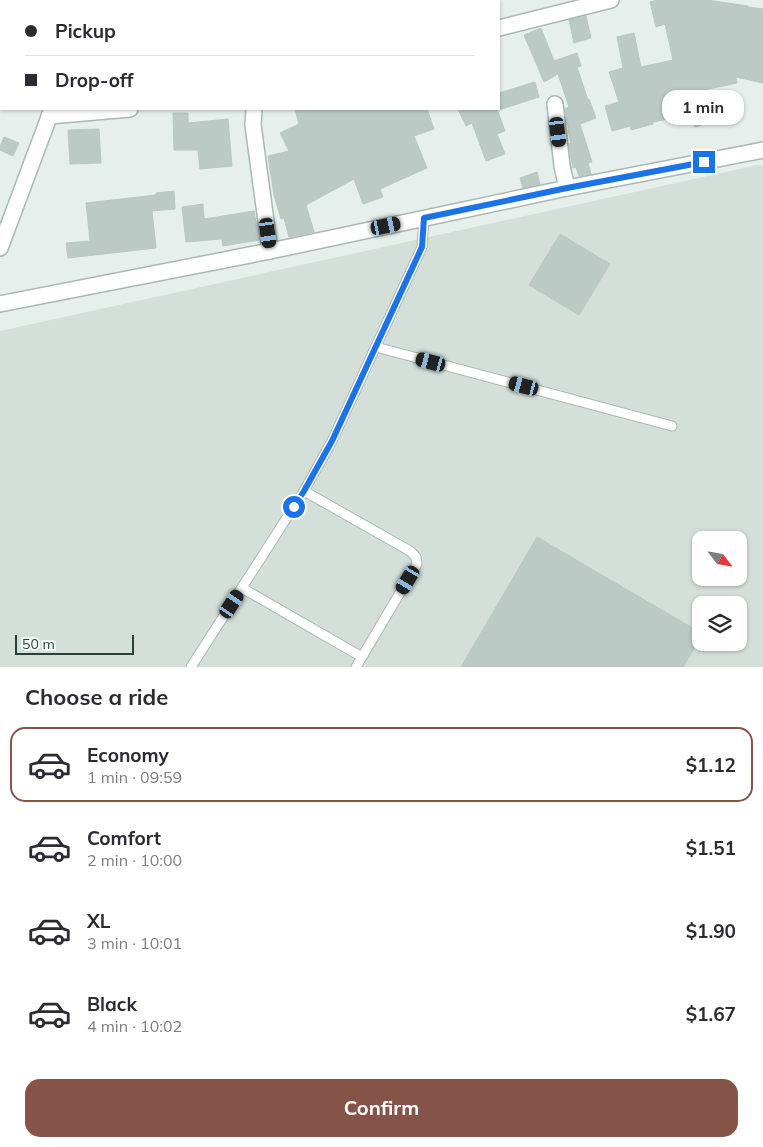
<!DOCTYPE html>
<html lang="en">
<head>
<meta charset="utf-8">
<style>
	:root { --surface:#fff; --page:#f7f7f7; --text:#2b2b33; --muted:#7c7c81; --line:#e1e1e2; --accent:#855347 }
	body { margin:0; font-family:Mulish,sans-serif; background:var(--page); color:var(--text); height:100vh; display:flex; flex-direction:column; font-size:19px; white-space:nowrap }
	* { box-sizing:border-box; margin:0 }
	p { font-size:16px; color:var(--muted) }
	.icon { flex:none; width:28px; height:28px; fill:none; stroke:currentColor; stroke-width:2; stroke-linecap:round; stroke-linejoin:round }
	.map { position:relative; height:667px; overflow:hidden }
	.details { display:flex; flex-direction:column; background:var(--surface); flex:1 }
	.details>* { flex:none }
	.hud { position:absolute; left:0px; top:0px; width:500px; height:110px; box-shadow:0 1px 4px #0004; display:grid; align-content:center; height:110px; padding:0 25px; background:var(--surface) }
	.needle { width:32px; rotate:121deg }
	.fabs { position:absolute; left:692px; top:531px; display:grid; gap:10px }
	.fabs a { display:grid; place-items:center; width:55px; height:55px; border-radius:10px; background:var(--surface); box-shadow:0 1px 4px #0004; font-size:25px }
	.scale { position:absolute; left:15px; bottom:12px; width:119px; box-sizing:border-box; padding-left:5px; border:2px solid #24423a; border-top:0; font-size:14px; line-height:18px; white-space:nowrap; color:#24423a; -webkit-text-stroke:4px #f7fbf9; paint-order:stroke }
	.end { position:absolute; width:22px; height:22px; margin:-11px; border:6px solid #1a73e8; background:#fff; box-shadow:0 0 0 2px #fff }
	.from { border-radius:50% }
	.bubble { position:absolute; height:35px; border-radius:15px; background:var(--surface); box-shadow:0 1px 4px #0004; font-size:16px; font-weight:700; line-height:35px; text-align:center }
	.car { position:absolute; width:15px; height:30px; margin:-15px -8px; border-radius:6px; box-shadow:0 0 4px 1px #0007; background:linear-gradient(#222 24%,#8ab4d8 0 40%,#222 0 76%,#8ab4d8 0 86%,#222 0) }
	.hud b { display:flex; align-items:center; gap:18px; height:48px; font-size:19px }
	.hud b+b { border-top:1px solid var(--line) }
	.hud i { width:12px; height:12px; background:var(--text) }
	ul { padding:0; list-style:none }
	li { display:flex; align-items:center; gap:15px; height:75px; margin:0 10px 8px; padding:0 15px; border:2px solid transparent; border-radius:15px }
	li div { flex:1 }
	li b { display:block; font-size:19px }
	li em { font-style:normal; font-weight:700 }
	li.current { border-color:var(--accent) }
	li>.icon { width:45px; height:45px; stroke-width:1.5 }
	h2 { padding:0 25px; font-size:22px; line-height:60px }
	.primary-button { display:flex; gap:10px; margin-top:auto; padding:10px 25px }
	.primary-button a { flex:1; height:58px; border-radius:15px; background:var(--accent); color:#fff; font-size:20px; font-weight:700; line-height:58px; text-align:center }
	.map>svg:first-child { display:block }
</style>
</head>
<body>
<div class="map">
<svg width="763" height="667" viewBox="0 0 763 667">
	<rect width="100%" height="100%" fill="#e6efeb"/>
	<!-- built -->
	<path fill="#d4dfda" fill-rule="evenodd" d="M758 165 763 166V667H0V331ZM701 540H739V578H701ZM701 605H739V642H701Z"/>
	<!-- building -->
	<g fill="#bbcac4" stroke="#b8c9c2">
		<polygon points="657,0 707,0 748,6 748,7 763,9 763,83 736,77 737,83 704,90 711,122 695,127 692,114 653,122 653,124 631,130 630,126 612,131 605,106 619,102 609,72 623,68 617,37 634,33 641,67 673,60 665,24 656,27 650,2"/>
		<polygon points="586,16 591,38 574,43 569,20"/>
		<polygon points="541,28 554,61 577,53 581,66 577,67 588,100 589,99 596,118 580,124 592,162 588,163 591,174 579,176 576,167 573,168 571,159 569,144 571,143 568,130 569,129 566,121 565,109 569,107 558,74 544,82 524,35"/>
		<polygon points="535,82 539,97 499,110 499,93"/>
		<polygon points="295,109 427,109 434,129 414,136 427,168 380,189 383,197 363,204 354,179 306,205 314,232 289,237 284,218 281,219 274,195 268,156 289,151 280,133 299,124"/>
		<polygon points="458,109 497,109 505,131 497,134 505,154 486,161 472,123 466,126"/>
		<polygon points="173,113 188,113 188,123 228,119 232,166 200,169 198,150 174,150"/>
		<polygon points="99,129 101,163 70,164 68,130"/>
		<polygon points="4,137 19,143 13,156 0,150 0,147"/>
		<polygon points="537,172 540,184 523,188 520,178"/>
		<polygon points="174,191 175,209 152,211 156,248 68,258 66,243 90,241 86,203 156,195 156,193"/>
		<polygon points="203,204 204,219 254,211 259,240 223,246 222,239 186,242 182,207"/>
		<polygon points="560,234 610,264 579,315 529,285"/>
		<polygon points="537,537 701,633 701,637 683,667 461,667"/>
	</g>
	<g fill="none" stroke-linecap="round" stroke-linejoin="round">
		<!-- lane casing -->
		<g stroke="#a8b8b2" stroke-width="11">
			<g id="lane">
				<polyline points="376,347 672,426"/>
				<polyline points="304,491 410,551 416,557 417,564 356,667"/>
				<polyline points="242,588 362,657"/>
				<polyline points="191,667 304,491 332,441 422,247 424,218"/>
			</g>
		</g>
		<!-- street casing -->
		<g stroke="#a8b8b2" stroke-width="18">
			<g id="street">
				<polyline points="92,1 93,0"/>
				<polyline points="499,28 611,0"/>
				<polyline points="555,104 562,166 567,188"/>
				<polyline points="254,109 253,125 270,251"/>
				<polyline points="49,116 130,109"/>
				<polyline points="0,248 52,109"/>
				<polyline points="0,304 270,251 567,188 763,150"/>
			</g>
		</g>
		<!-- lane -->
		<use href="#lane" stroke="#fff" stroke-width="9"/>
		<!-- street -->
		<use href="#street" stroke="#fff" stroke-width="15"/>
	</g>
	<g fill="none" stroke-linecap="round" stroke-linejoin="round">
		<!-- route -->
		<polyline stroke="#1a73e8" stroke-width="6" points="294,507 304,491 332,441 422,247 424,218 567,188 704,162"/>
	</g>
</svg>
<div class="fabs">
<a><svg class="needle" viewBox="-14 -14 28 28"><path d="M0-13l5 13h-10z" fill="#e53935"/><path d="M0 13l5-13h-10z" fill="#7c7c81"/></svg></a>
<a><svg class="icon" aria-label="layers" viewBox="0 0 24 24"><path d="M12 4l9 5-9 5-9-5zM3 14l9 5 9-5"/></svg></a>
</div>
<div class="scale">50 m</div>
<i class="end from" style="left:294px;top:507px"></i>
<i class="end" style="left:704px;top:162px"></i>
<div class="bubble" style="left:662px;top:90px;width:82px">1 min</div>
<i class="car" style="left:558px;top:132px;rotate:173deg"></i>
<i class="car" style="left:386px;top:226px;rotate:78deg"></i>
<i class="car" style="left:268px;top:233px;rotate:172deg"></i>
<i class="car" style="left:431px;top:362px;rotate:285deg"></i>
<i class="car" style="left:524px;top:386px;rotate:285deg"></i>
<i class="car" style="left:408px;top:580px;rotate:211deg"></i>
<i class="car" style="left:232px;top:604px;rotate:33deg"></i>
<div class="hud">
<b><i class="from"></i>Pickup</b>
<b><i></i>Drop-off</b>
</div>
</div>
<section class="details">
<h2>Choose a ride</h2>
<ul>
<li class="current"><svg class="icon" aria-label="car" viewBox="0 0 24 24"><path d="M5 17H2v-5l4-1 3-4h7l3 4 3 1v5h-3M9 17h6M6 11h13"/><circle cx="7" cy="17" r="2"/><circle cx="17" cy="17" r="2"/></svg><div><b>Economy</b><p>1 min · 09:59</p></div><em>$1.12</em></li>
<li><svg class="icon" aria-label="car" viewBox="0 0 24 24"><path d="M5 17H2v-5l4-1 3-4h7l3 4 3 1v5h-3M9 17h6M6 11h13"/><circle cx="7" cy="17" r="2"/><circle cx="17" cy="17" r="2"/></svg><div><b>Comfort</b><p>2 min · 10:00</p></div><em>$1.51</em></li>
<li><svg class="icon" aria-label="car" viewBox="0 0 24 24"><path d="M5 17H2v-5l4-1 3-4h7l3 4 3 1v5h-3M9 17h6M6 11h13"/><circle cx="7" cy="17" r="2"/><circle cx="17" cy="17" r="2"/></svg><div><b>XL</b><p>3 min · 10:01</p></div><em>$1.90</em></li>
<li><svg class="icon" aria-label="car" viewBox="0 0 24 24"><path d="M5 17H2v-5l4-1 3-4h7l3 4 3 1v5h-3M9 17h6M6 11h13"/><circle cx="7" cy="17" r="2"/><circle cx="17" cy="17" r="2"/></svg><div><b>Black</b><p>4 min · 10:02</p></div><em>$1.67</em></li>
</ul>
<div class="primary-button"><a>Confirm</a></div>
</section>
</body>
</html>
